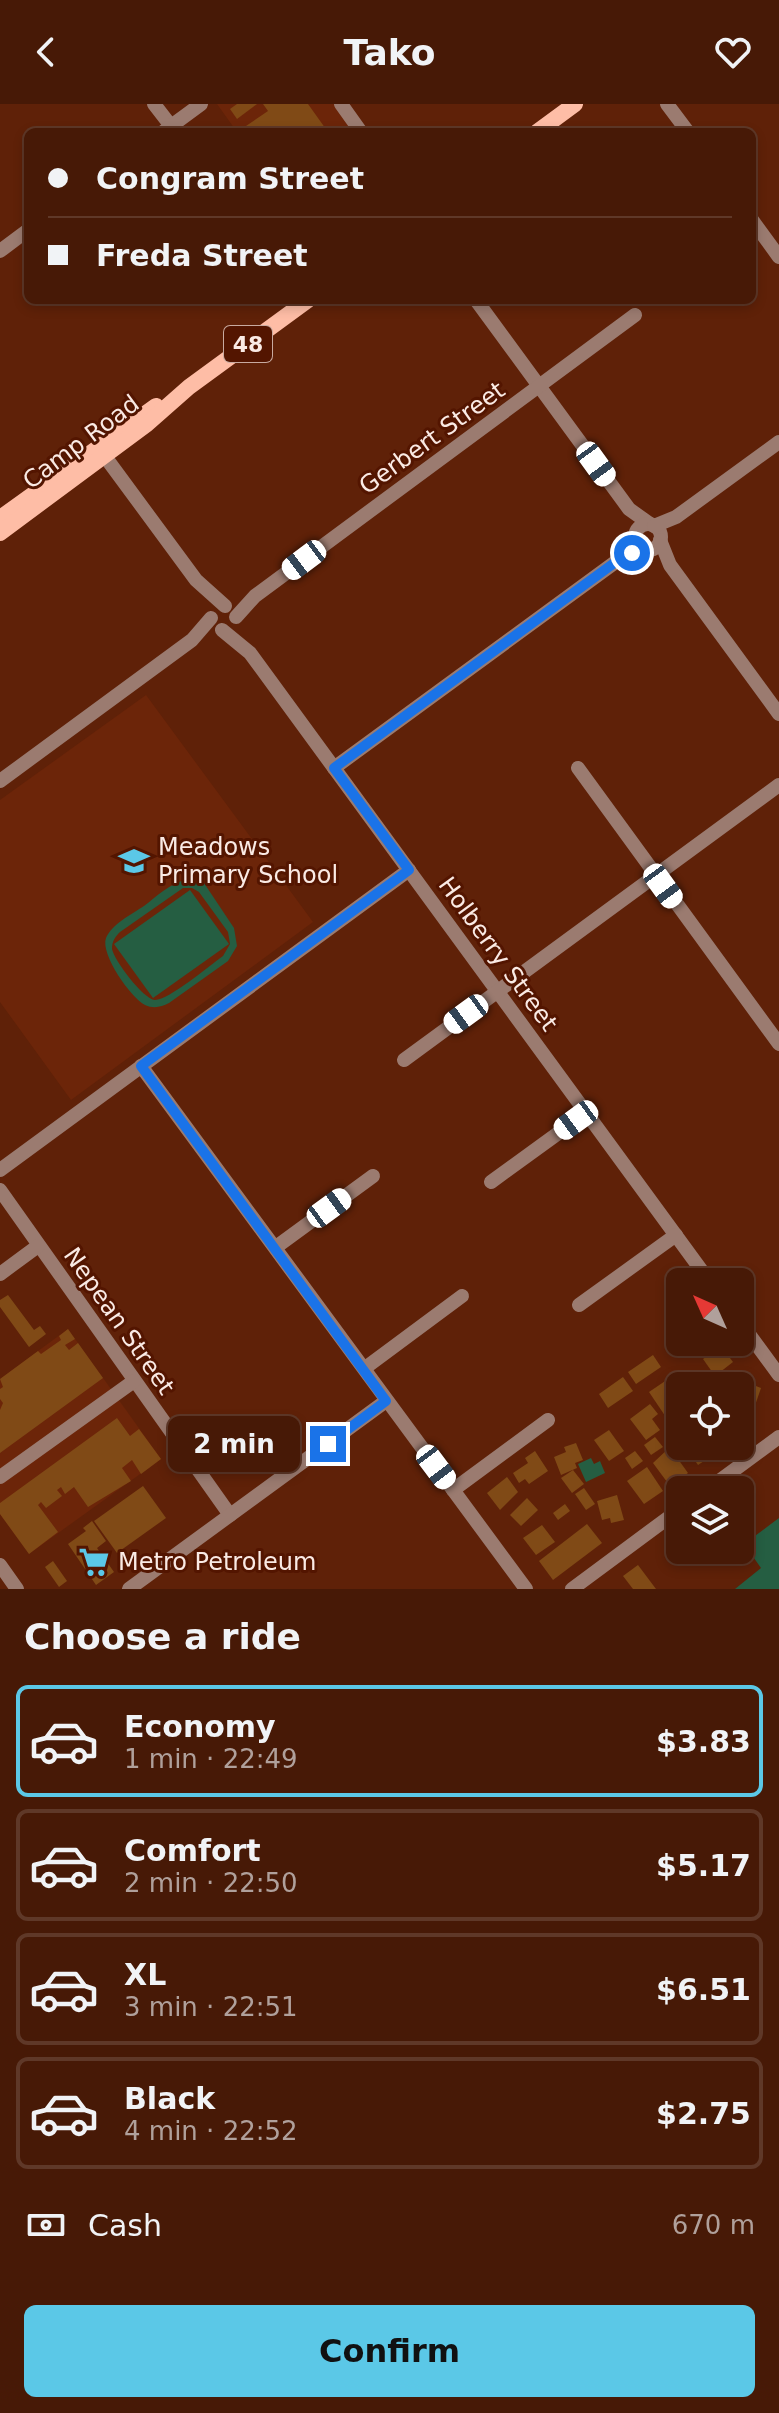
<!DOCTYPE html>
<html lang="en">
<head>
<meta charset="utf-8">
<style>
	:root { --surface:#471906; --page:#4e2210; --text:#f1f3f6; --muted:#b0a09b; --line:#5f3828; --accent:#5bc8e7 }
	body { margin:0; font-family:"DejaVu Sans",sans-serif; background:var(--page); color:var(--text); height:100vh; display:flex; flex-direction:column; font-size:30px; white-space:nowrap }
	* { box-sizing:border-box; margin:0 }
	p { font-size:26px; color:var(--muted) }
	.icon { flex:none; width:44px; height:44px; fill:none; stroke:currentColor; stroke-width:2; stroke-linecap:round; stroke-linejoin:round }
	.map { position:relative; height:1485px; overflow:hidden }
	.side { display:flex; flex-direction:column; background:var(--surface); flex:1 }
	.side>* { flex:none }
	.hud { position:absolute; left:24px; top:24px; width:732px; height:176px; border-radius:12px; box-shadow:0 4px 12px #0003,0 0 0 2px var(--line); display:grid; align-content:center; height:176px; padding:0 24px; background:var(--surface) }
	.needle { width:52px; rotate:315deg }
	.buttons { position:absolute; left:666px; top:1164px; display:grid; gap:16px }
	.buttons a { display:grid; place-items:center; width:88px; height:88px; border-radius:12px; background:var(--surface); box-shadow:0 4px 12px #0003,0 0 0 2px var(--line); font-size:40px }
	.end { position:absolute; width:36px; height:36px; margin:-18px; border:10px solid #1a73e8; background:#fff; box-shadow:0 0 0 4px #fff }
	.from { border-radius:50% }
	.bubble { position:absolute; height:56px; border-radius:12px; background:var(--surface); box-shadow:0 4px 12px #0003,0 0 0 2px var(--line); font-size:26px; font-weight:600; line-height:56px; text-align:center }
	.car { position:absolute; width:24px; height:48px; margin:-24px -12px; border-radius:10px; box-shadow:0 0 6px 2px #0007; background:linear-gradient(#fff 24%,#345 0 40%,#fff 0 76%,#345 0 86%,#fff 0) }
	.hud b { display:flex; align-items:center; gap:28px; height:76px; font-size:30px }
	.hud b+b { border-top:2px solid var(--line) }
	.hud i { width:20px; height:20px; background:var(--text) }
	ul { padding:0; list-style:none }
	li { display:flex; align-items:center; gap:24px; height:112px; margin:0 16px 12px; padding:0 8px; border:4px solid var(--line); border-radius:12px }
	li div { flex:1 }
	li b { display:block; font-size:30px }
	li em { font-style:normal; font-weight:600 }
	li.current { border-color:var(--accent) }
	li>.icon { width:72px; height:72px; stroke-width:1.5 }
	h2 { padding:0 24px; font-size:36px; line-height:96px }
	.pay { display:flex; align-items:center; gap:20px; height:88px; padding:0 24px; font-size:30px }
	.pay p { margin-inline-start:auto }
	.cta { display:flex; gap:16px; margin-top:auto; padding:16px 24px }
	.cta a { flex:1; height:92px; border-radius:12px; background:var(--accent); color:#111; font-size:32px; font-weight:600; line-height:92px; text-align:center }
	header { display:flex; justify-content:space-between; align-items:center; height:104px; padding:0 24px; background:var(--surface); font-size:36px; font-weight:600 }
	.map>svg:first-child { display:block }
</style>
</head>
<body>
<header><svg class="icon" aria-label="back" viewBox="0 0 24 24"><path d="M15 5l-7 7 7 7"/></svg>Tako<svg class="icon" aria-label="heart" viewBox="0 0 24 24"><path d="M12 20l-8-8c-3-5 5-10 8-4 3-6 11-1 8 4z"/></svg></header>
<div class="map">
<svg width="779" height="1485" viewBox="0 0 779 1485">
	<rect width="100%" height="100%" fill="#5f2108"/>
	<!-- built -->
	<g fill="#6c2509">
		<polygon points="217,0 341,0 357,21 348,28 237,28"/>
		<polygon points="146,591 313,818 71,996 0,898 0,696"/>
		<polygon points="68,1225 161,1355 29,1450 0,1410 0,1275"/>
	</g>
	<!-- green -->
	<g fill="#255e42" fill-rule="evenodd">
		<path d="M186 776 202 781V776L234 824 237 842 228 857 169 899C161 903 154 905 145 901 131 894 100 850 106 834 112 820 132 810 144 802 156 793 170 779 186 776ZM183 784H192L199 788 228 828 230 840 223 852C210 861 169 896 155 896 143 895 114 856 112 845 112 837 115 833 120 828Z"/>
		<polygon points="190,786 229,840 153,894 114,840"/>
		<polygon points="591,1354 594,1360 600,1357 605,1369 586,1378 578,1360"/>
		<polygon points="779,1414 779,1485 735,1485 761,1464 744,1440"/>
	</g>
	<!-- building -->
	<g fill="#804a16">
		<polygon points="237,0 257,0 237,15 230,5"/>
		<polygon points="263,0 308,0 328,28 271,28 267,22 260,28 246,28 243,24 268,7"/>
		<polygon points="8,1191 34,1226 40,1222 46,1230 29,1243 0,1203 0,1196"/>
		<polygon points="68,1225 75,1235 65,1241 69,1246 78,1239 103,1274 0,1349 0,1306 3,1299 0,1295 0,1285 3,1283 0,1275 38,1247 41,1250 61,1236 59,1232"/>
		<polygon points="721,1242 733,1258 715,1272 703,1255"/>
		<polygon points="653,1251 661,1263 636,1280 628,1268"/>
		<polygon points="674,1271 681,1282 680,1334 649,1288"/>
		<polygon points="623,1273 633,1287 608,1304 599,1290"/>
		<polygon points="743,1277 761,1284 748,1322 740,1319 740,1285"/>
		<polygon points="650,1300 658,1310 652,1315 660,1326 646,1336 630,1315"/>
		<polygon points="117,1314 130,1332 139,1325 161,1355 141,1370 132,1356 122,1364 131,1377 88,1403 74,1383 65,1390 61,1383 57,1386 62,1392 46,1404 41,1398 38,1401 58,1428 29,1450 0,1410 0,1399"/>
		<polygon points="609,1326 624,1347 609,1357 594,1336"/>
		<polygon points="655,1333 663,1343 651,1351 644,1341"/>
		<polygon points="576,1339 583,1356 575,1359 577,1364 561,1371 554,1353 566,1348 564,1343"/>
		<polygon points="685,1342 722,1342 724,1344 698,1361"/>
		<polygon points="670,1343 678,1344 683,1351 678,1355 688,1369 670,1382 653,1359"/>
		<polygon points="535,1347 548,1367 529,1380 525,1375 519,1379 513,1369 528,1359 525,1354"/>
		<polygon points="635,1347 643,1357 632,1365 625,1354"/>
		<polygon points="647,1363 663,1387 644,1400 627,1377"/>
		<polygon points="573,1366 584,1380 572,1389 561,1374"/>
		<polygon points="507,1373 518,1388 500,1406 487,1389"/>
		<polygon points="143,1382 166,1414 117,1449 94,1417"/>
		<polygon points="584,1384 595,1400 586,1406 575,1390"/>
		<polygon points="617,1391 624,1416 611,1419 610,1414 602,1416 597,1397"/>
		<polygon points="527,1394 538,1406 521,1422 510,1411"/>
		<polygon points="565,1400 570,1407 558,1416 553,1409"/>
		<polygon points="92,1417 106,1437 97,1444 114,1468 96,1481 68,1440 86,1427 83,1424"/>
		<polygon points="587,1420 602,1439 553,1476 539,1457"/>
		<polygon points="542,1421 555,1438 536,1451 523,1434"/>
		<polygon points="53,1457 67,1477 59,1483 45,1463"/>
		<polygon points="638,1461 656,1485 633,1485 623,1472"/>
	</g>
	<g fill="none" stroke-linecap="round" stroke-linejoin="round">
		<!-- minor -->
		<g stroke="#9b7b70" stroke-width="14">
			<polyline points="154,0 171,22"/>
			<polyline points="341,0 361,28"/>
			<polyline points="667,0 688,28"/>
			<polyline points="163,28 201,0"/>
			<polyline points="752,116 779,153"/>
			<polyline points="0,147 28,126"/>
			<polyline points="476,196 629,405 650,420"/>
			<polyline points="98,343 196,476 225,502"/>
			<circle cx="648" cy="433" r="13"/>
			<polyline points="654,422 676,413 779,338"/>
			<polyline points="660,436 670,461 779,610"/>
			<polyline points="236,513 255,492 635,211"/>
			<polyline points="222,526 250,549 710,1178"/>
			<polyline points="334,664 621,454 643,445"/>
			<polyline points="578,664 779,940"/>
			<polyline points="0,677 192,536 211,514"/>
			<polyline points="404,956 779,681"/>
			<polyline points="141,962 526,1485"/>
			<polyline points="0,1066 409,766"/>
			<polyline points="491,1078 586,1009"/>
			<polyline points="0,1086 230,1411"/>
			<polyline points="276,1143 373,1072"/>
			<polyline points="0,1170 38,1142"/>
			<polyline points="579,1201 676,1131"/>
			<polyline points="740,1218 779,1271"/>
			<polyline points="365,1264 462,1192"/>
			<polyline points="0,1373 134,1277"/>
			<polyline points="453,1386 548,1316"/>
			<polyline points="707,1386 779,1333"/>
			<polyline points="0,1461 17,1485"/>
			<polyline points="129,1485 386,1297"/>
			<polyline points="572,1485 680,1405"/>
		</g>
		<!-- major -->
		<g stroke="#febda6" stroke-width="16">
			<polyline points="537,28 575,0"/>
			<polyline points="0,414 156,302"/>
			<polyline points="0,429 147,320 189,283 308,196"/>
		</g>
	</g>
	<g fill="none" stroke-linecap="round" stroke-linejoin="round">
		<!-- route -->
		<polyline stroke="#1a73e8" stroke-width="10" points="328,1340 386,1297 141,962 409,766 334,664 621,454 632,449"/>
	</g>
	<!-- icons -->
	<defs>
		<g id="school-bare" transform="scale(2.4)"><path d="M0-5L7-2L0 1L-7-2ZM-4 1L0 2.5L4 1V4Q0 6-4 4Z" fill="#5bc8e7" stroke="#531500" stroke-width="2.5" paint-order="stroke"/></g>
		<g id="supermarket-bare" transform="scale(2.4)"><path d="M-6-5.5h2.5l.6 2H6L4.5 2H-2.5L-4.4-4H-6ZM-1.5 3.2a1.3 1.3 0 1 0 .1 0ZM3 3.2a1.3 1.3 0 1 0 .1 0Z" fill="#5bc8e7" stroke="#531500" stroke-width="2.5" paint-order="stroke"/></g>
	</defs>
	<g fill-rule="evenodd">
		<use href="#school-bare" x="134" y="757"/>
		<use href="#supermarket-bare" x="94" y="1458"/>
	</g>
	<g text-anchor="middle" stroke-width="6" stroke-linejoin="round" paint-order="stroke">
		<!-- shield labels -->
		<rect fill="#531500" stroke="#c8aaa0" stroke-width="2" x="224" y="222" width="48" height="36" rx="6"/>
		<g font-size="22" font-weight="bold" fill="#faeae4">
			<text x="248" y="248">48</text>
		</g>
		<!-- street labels -->
		<g font-size="24" fill="#faeae4" stroke="#531500">
			<text transform="translate(432 334) rotate(-36)" y="8">Gerbert Street</text>
			<text transform="translate(81 338) rotate(-37)" y="8">Camp Road</text>
			<text transform="translate(498 850) rotate(54)" y="8">Holberry Street</text>
			<text transform="translate(119 1217) rotate(55)" y="8">Nepean Street</text>
		</g>
		<!-- poi labels -->
		<g font-size="24" fill="#faeae4" stroke="#531500" text-anchor="start">
			<text x="158" y="751">Meadows<tspan x="158" dy="28">Primary School</tspan></text>
			<text x="118" y="1466">Metro Petroleum</text>
		</g>
	</g>
</svg>
<div class="buttons">
<a><svg class="needle" viewBox="-14 -14 28 28"><path d="M0-13l5 13h-10z" fill="#e53935"/><path d="M0 13l5-13h-10z" fill="#b0a09b"/></svg></a>
<a><svg class="icon" aria-label="locate" viewBox="0 0 24 24"><circle cx="12" cy="12" r="6"/><path d="M12 2v4M12 18v4M2 12h4M18 12h4"/></svg></a>
<a><svg class="icon" aria-label="layers" viewBox="0 0 24 24"><path d="M12 4l9 5-9 5-9-5zM3 14l9 5 9-5"/></svg></a>
</div>
<i class="end from" style="left:632px;top:449px"></i>
<i class="end" style="left:328px;top:1340px"></i>
<div class="bubble" style="left:168px;top:1312px;width:132px">2 min</div>
<i class="car" style="left:596px;top:360px;rotate:144deg"></i>
<i class="car" style="left:304px;top:456px;rotate:233deg"></i>
<i class="car" style="left:663px;top:782px;rotate:144deg"></i>
<i class="car" style="left:466px;top:910px;rotate:234deg"></i>
<i class="car" style="left:576px;top:1016px;rotate:234deg"></i>
<i class="car" style="left:329px;top:1104px;rotate:54deg"></i>
<i class="car" style="left:436px;top:1363px;rotate:143deg"></i>
<div class="hud">
<b><i class="from"></i>Congram Street</b>
<b><i></i>Freda Street</b>
</div>
</div>
<section class="side">
<h2>Choose a ride</h2>
<ul>
<li class="current"><svg class="icon" aria-label="car" viewBox="0 0 24 24"><path d="M5 17H2v-5l4-1 3-4h7l3 4 3 1v5h-3M9 17h6M6 11h13"/><circle cx="7" cy="17" r="2"/><circle cx="17" cy="17" r="2"/></svg><div><b>Economy</b><p>1 min · 22:49</p></div><em>$3.83</em></li>
<li><svg class="icon" aria-label="car" viewBox="0 0 24 24"><path d="M5 17H2v-5l4-1 3-4h7l3 4 3 1v5h-3M9 17h6M6 11h13"/><circle cx="7" cy="17" r="2"/><circle cx="17" cy="17" r="2"/></svg><div><b>Comfort</b><p>2 min · 22:50</p></div><em>$5.17</em></li>
<li><svg class="icon" aria-label="car" viewBox="0 0 24 24"><path d="M5 17H2v-5l4-1 3-4h7l3 4 3 1v5h-3M9 17h6M6 11h13"/><circle cx="7" cy="17" r="2"/><circle cx="17" cy="17" r="2"/></svg><div><b>XL</b><p>3 min · 22:51</p></div><em>$6.51</em></li>
<li><svg class="icon" aria-label="car" viewBox="0 0 24 24"><path d="M5 17H2v-5l4-1 3-4h7l3 4 3 1v5h-3M9 17h6M6 11h13"/><circle cx="7" cy="17" r="2"/><circle cx="17" cy="17" r="2"/></svg><div><b>Black</b><p>4 min · 22:52</p></div><em>$2.75</em></li>
</ul>
<div class="pay"><svg class="icon" aria-label="cash" viewBox="0 0 24 24"><path d="M3 7h18v10H3z"/><circle cx="12" cy="12" r="2"/></svg>Cash<p>670 m</p></div>
<div class="cta"><a>Confirm</a></div>
</section>
</body>
</html>
